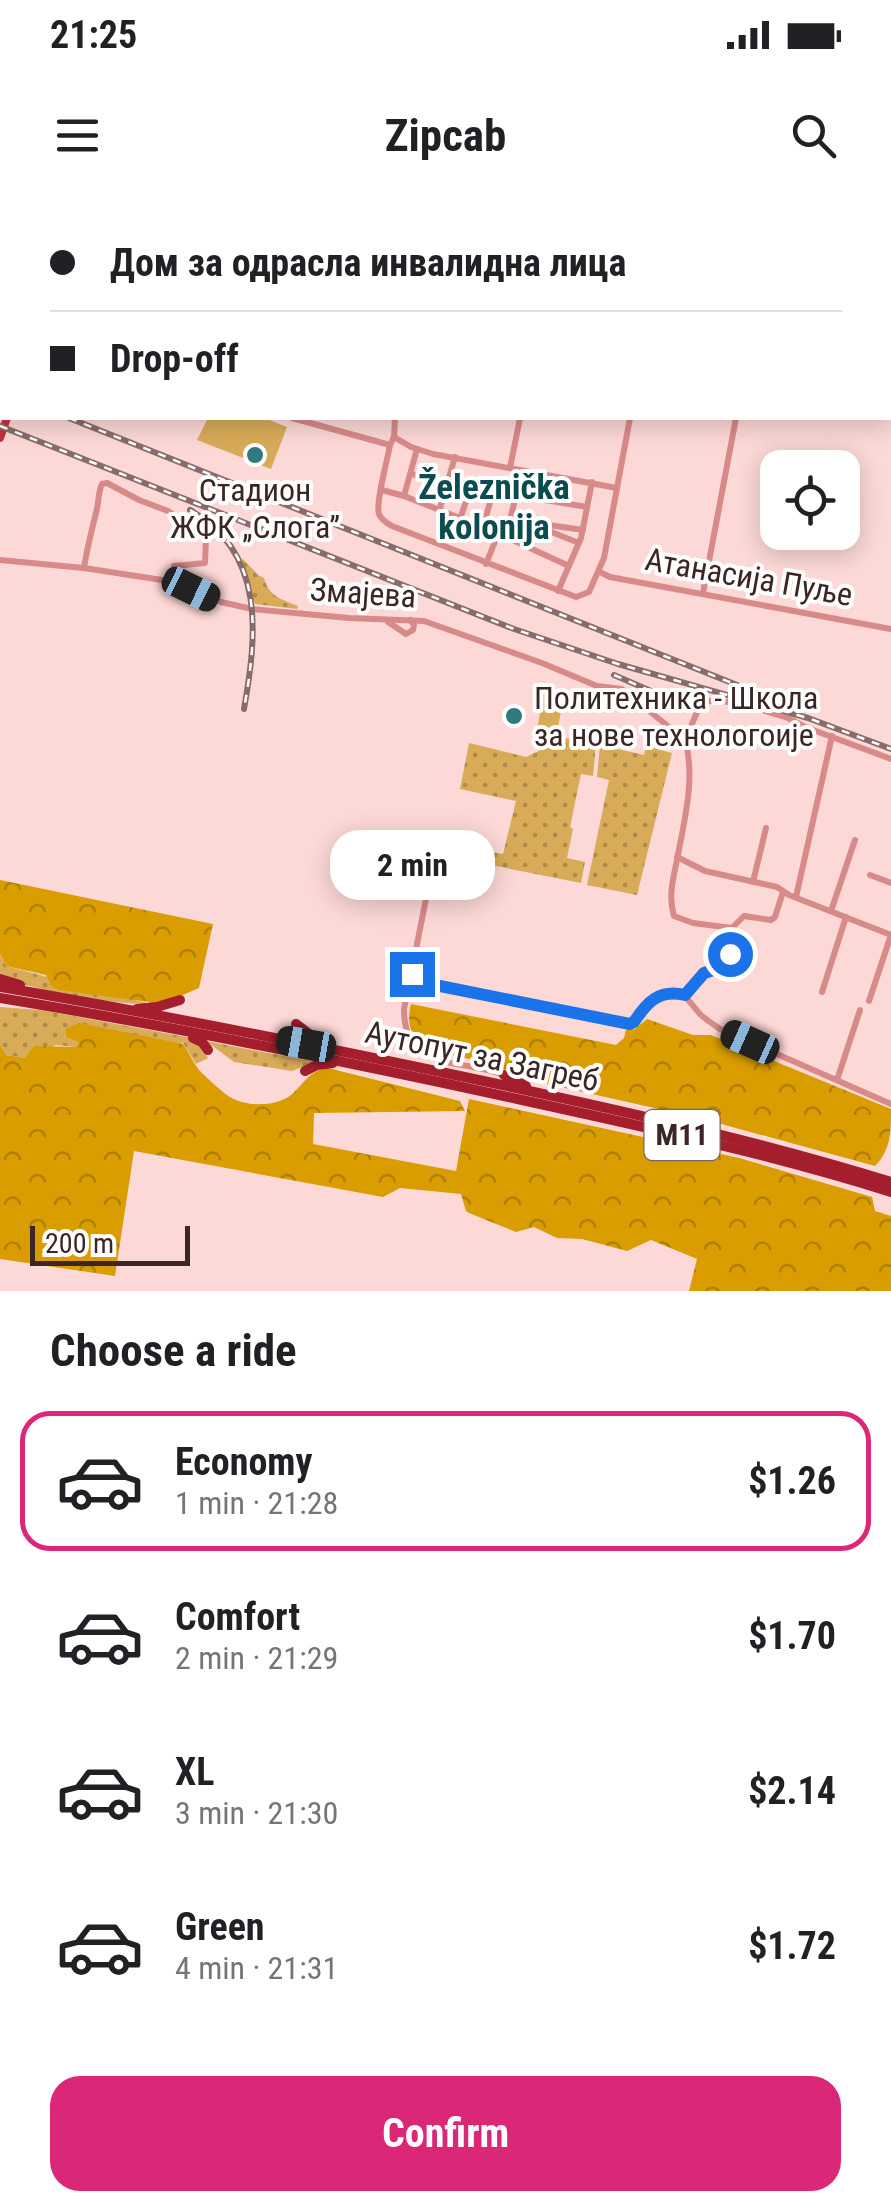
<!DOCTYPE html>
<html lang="en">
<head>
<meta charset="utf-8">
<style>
	:root { --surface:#fff; --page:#f6f6f6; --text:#202124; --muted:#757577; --line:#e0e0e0; --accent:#db2777 }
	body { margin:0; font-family:"Roboto Condensed",sans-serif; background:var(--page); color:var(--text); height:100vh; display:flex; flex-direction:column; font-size:38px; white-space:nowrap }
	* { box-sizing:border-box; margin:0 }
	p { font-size:32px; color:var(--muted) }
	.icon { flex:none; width:55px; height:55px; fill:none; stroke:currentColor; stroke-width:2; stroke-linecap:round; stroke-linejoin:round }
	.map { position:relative; height:1091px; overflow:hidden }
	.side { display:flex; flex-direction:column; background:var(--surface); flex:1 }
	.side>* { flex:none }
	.banner { position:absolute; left:0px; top:0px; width:892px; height:220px; box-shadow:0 5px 25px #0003; display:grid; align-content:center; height:220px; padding:0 50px; background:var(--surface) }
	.fabs { position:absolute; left:760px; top:250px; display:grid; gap:20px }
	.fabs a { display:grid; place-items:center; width:100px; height:100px; border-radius:20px; background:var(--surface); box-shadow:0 5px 25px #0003; font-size:50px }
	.scale { position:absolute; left:30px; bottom:25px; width:160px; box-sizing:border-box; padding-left:10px; border:5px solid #3c2625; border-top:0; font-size:28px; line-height:35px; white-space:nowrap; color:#3c2625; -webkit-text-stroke:8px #fff; paint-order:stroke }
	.end { position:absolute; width:45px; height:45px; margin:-22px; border:12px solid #1a73e8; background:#fff; box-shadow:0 0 0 5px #fff }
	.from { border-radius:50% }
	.bubble { position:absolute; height:70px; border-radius:30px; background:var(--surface); box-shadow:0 5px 25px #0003; font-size:32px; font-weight:700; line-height:70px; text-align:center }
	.car { position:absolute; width:30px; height:60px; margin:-30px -15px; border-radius:12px; box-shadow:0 0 8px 2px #0007; background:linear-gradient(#222 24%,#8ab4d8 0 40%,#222 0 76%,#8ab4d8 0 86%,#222 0) }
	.banner b { display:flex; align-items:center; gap:35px; height:95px; font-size:38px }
	.banner b+b { border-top:2px solid var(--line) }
	.banner i { width:25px; height:25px; background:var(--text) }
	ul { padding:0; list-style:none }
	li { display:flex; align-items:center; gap:30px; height:140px; margin:0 20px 15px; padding:0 30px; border:5px solid transparent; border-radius:30px }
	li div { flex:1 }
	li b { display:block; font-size:38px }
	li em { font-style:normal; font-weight:700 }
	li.active { border-color:var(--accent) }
	li>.icon { width:90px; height:90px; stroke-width:1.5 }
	h2 { padding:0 50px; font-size:45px; line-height:120px }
	.primary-button { display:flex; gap:20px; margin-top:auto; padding:20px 50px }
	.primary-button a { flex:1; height:115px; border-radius:30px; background:var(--accent); color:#fff; font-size:40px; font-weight:700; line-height:115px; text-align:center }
	.status { display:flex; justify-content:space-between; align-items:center; height:70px; padding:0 50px; background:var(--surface); direction:ltr }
	.status svg { height:28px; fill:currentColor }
	header { display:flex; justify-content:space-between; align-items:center; height:130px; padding:0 50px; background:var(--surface); font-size:45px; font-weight:700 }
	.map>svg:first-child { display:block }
</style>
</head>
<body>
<div class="status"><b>21:25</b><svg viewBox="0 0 49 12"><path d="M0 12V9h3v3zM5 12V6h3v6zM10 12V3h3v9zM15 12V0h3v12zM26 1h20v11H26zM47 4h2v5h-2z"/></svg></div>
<header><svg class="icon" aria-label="menu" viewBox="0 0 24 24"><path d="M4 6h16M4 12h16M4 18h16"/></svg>Zipcab<svg class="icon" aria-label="search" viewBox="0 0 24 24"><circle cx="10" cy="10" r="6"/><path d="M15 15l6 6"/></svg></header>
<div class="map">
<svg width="891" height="1091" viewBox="0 0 891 1091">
	<defs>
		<pattern id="grass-dots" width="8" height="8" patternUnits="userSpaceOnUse" patternTransform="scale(2.5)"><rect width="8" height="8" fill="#d8ab58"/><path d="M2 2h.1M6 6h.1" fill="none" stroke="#b08b49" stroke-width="1.8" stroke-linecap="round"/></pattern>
		<pattern id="forest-crowns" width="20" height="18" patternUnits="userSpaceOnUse" patternTransform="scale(2.5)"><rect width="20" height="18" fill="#d99d00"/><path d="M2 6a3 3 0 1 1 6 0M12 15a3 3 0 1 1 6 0" fill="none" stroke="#b18002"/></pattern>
	</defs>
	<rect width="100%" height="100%" fill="#fcd8d6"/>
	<!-- grass -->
	<g fill="url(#grass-dots)">
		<path d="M243 359 258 375 264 378C269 397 281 399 298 406L297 409 255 404 240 360Z"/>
		<polygon points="566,538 596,544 593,576 581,574 570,627 573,629 567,658 585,662 581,683 446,656 449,643 503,654 516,601 460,589 469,543 526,557"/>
		<polygon points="600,545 644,555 646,546 672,553 637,695 587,685 609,580 597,577"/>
		<path d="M0 753 6 766 150 804C105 804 43 792 0 777Z"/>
		<polygon points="0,807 41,810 192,838 201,844 208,858 196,864 183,843 79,842 76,847 56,845 25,858 6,855 0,844"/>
		<polygon points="206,841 315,862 292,871 234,862"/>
	</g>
	<!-- forest -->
	<g fill="url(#forest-crowns)">
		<polygon points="0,680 213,724 199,788 171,800 150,804 149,802 59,790 51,786 46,775 6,766 0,753"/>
		<path d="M411 804 616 845 624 838 626 830 635 829 647 819 693 835H711L891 909C891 932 891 950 875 966L703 919 530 880C513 872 496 866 478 861 446 853 399 851 411 804Z"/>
		<path d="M79 823 183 844C189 852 193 863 200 871 206 877 223 893 230 897 246 907 276 907 291 895 305 883 308 871 328 868L460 901 465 911 314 913 313 944 456 971 469 899 739 958 872 997 875 1011 891 1016V1091H689L697 1059 651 1040 627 1051 582 1039 557 1038 534 1027 516 1032 469 1013 466 1011 461 994 400 988 383 997 134 951 115 1076 0 1059V844L6 855 25 858 34 846 76 847 79 842 66 837V829Z"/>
	</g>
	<!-- park -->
	<g fill="#d8ab58">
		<polygon points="208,218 264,218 287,227 271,269 197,240"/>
		<polygon points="544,490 564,494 557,533 537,530"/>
	</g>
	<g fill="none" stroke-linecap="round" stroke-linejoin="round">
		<!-- minor -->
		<g stroke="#d88a89" stroke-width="6">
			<polyline points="250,0 264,2"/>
			<polyline points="11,2 12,0"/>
			<polyline points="30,2 30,0"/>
			<polyline points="64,2 65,0"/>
			<polyline points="278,2 279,0"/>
			<polyline points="426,2 427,0"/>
			<polyline points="555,2 555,0"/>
			<polyline points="612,2 613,0"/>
			<polyline points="777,2 778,0"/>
			<polyline points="0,9 2,10"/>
			<polyline points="890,172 891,172"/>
			<polyline points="292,218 390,245"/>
			<path d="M395 218 394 237 390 245C388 257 375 305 379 314 381 320 387 323 392 326L576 397 589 392 604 358 630 218"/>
			<polyline points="394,237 411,247 433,254 617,288"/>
			<polyline points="510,268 520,218"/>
			<polyline points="412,274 448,284 587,307"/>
			<polyline points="382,290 404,296 495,332 569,366"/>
			<polyline points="511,294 516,269"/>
			<polyline points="404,296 417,249"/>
			<polyline points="439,311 455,257"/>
			<polyline points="511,316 579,343"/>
			<polyline points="460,319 471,287"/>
			<polyline points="535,323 583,330"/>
			<polyline points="483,327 493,292"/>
			<polyline points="503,336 511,316 516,295"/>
			<polyline points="0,360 84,368 162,380 183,385 221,402 252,409 349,418 424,421 542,463 597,486 622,489 685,540"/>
			<polyline points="486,364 498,334"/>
			<path d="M84 368C87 348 92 329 97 309 99 299 98 293 102 284L107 283 139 300 168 311 206 338 205 363 174 366"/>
			<polyline points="600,372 610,377 891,429"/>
			<polyline points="558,391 581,338 592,282"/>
			<polyline points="703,393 736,218"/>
			<polyline points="388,422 406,434 413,430 414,425 410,420"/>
			<path d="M685 540C696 577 684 622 677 660 673 679 668 697 674 716L693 723 732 728 744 716 771 720 775 717 783 692"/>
			<polyline points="685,540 701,503 715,500 742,504 788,518 805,527 891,559"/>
			<polyline points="677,657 705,671 777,687 789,695 891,735"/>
			<path d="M434 659 404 809C404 873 461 858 504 875"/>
			<polyline points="870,675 891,683"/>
			<polyline points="753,682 766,628"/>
			<polyline points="796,697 832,536"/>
			<polyline points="831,711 855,640"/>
			<path d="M410 780 630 824C638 817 642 806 651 799 656 795 661 794 667 793 686 791 689 802 700 814 706 820 713 824 720 829L891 904"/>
			<polyline points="822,792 846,717"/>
			<polyline points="685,795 704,773 723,767 728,763 732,728"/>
			<polyline points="869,801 891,735"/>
			<polyline points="837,880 860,810"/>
		</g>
		<!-- major -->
		<g stroke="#c0303d" stroke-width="8">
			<polyline points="89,2 91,0"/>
			<polyline points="103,2 104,0"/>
			<polyline points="175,2 176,0"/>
			<polyline points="671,2 671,0"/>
			<polyline points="0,205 2,199"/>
			<polyline points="0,238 7,218"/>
		</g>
		<!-- highway -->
		<g stroke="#a51e2e" stroke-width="10">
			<polyline points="0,779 20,785"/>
			<path d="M0 787C152 813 304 843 455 875 602 906 748 938 891 982"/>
			<path d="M0 798C175 827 349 862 522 900 646 927 770 954 891 992"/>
			<polyline points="137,809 157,807 180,800"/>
			<polyline points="296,824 317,840 328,845"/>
			<polyline points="193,838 202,842 208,850"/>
			<polyline points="305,871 317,865 333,863"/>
			<polyline points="504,875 526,886"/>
		</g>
		<!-- rail casing -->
		<g stroke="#886c6b" stroke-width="6">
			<g id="rail">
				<polyline points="0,190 2,191"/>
				<polyline points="69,218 747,489"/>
				<polyline points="0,226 514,429 618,464 808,518 891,549"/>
				<path d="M190 310C266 352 257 436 244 509"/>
				<polyline points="614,475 651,491"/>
			</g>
		</g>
		<!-- rail -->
		<use href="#rail" stroke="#fff" stroke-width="2.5" stroke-dasharray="8" stroke-linecap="butt"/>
	</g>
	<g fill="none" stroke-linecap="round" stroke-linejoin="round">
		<!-- route -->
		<path stroke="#1a73e8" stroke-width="12" d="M412 774 410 780 630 824 634 822C647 802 659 789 685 795L704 773 726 766 730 754"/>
	</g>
	<!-- markers -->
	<g fill="#317a7e" stroke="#fff" stroke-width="4">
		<circle cx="255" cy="255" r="10"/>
		<circle cx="514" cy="516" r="10"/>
	</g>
	<g text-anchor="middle" stroke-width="8" stroke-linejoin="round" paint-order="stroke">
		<!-- shield labels -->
		<rect fill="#fff" stroke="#766766" stroke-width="2.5" x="644.5" y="910" width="75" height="50" rx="8"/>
		<g font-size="30" font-weight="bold" fill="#3c2625">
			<text x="682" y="945">M11</text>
		</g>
		<!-- poi labels -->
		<g font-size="32" fill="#3c2625" stroke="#fff">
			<text x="255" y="301">Стадион<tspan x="255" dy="37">ЖФК „Слога”</tspan></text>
			<text x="534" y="509" text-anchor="start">Политехника - Школа<tspan x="534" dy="37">за нове технологоије</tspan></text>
		</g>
		<!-- street labels -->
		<g font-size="32" fill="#3c2625" stroke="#fff">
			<text transform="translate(749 377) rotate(10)" y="11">Атанасија Пуље</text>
			<text transform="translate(363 393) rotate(4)" y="11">Змајева</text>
			<text transform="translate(482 856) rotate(12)" y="11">Аутопут за Загреб</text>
		</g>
		<!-- neighbourhood labels -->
		<g font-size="35" font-weight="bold" fill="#0c4c50" stroke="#fff">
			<text x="494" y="299">Železnička<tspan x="494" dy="40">kolonija</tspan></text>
		</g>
	</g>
</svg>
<div class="fabs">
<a><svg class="icon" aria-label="locate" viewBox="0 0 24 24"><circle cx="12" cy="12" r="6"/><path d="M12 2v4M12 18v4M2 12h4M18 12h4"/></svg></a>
</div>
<div class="scale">200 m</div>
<i class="end from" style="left:730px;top:754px"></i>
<i class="end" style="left:412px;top:774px"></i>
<div class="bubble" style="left:330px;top:630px;width:165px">2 min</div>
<i class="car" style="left:191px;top:389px;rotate:116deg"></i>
<i class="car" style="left:750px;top:842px;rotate:294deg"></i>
<i class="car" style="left:306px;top:844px;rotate:280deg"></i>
<div class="banner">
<b><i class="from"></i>Дом за одрасла инвалидна лица</b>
<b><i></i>Drop-off</b>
</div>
</div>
<section class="side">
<h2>Choose a ride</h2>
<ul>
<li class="active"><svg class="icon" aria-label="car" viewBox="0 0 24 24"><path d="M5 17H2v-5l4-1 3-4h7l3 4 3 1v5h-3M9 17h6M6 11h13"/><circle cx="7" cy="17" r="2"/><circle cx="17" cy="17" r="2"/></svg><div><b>Economy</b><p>1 min · 21:28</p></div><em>$1.26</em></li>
<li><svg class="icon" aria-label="car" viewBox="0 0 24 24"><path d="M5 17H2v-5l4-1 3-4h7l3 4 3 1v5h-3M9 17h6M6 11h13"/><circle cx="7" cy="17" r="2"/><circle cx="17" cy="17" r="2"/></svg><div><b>Comfort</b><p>2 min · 21:29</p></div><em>$1.70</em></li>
<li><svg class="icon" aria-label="car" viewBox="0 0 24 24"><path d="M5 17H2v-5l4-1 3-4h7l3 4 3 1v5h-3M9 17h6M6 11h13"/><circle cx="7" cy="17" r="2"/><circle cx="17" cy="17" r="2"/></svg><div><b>XL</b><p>3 min · 21:30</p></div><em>$2.14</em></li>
<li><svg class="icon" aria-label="car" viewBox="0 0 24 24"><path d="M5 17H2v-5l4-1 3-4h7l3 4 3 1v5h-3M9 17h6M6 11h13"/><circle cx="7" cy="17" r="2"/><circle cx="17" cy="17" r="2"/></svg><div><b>Green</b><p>4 min · 21:31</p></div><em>$1.72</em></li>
</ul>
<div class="primary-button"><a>Confirm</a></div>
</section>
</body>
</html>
